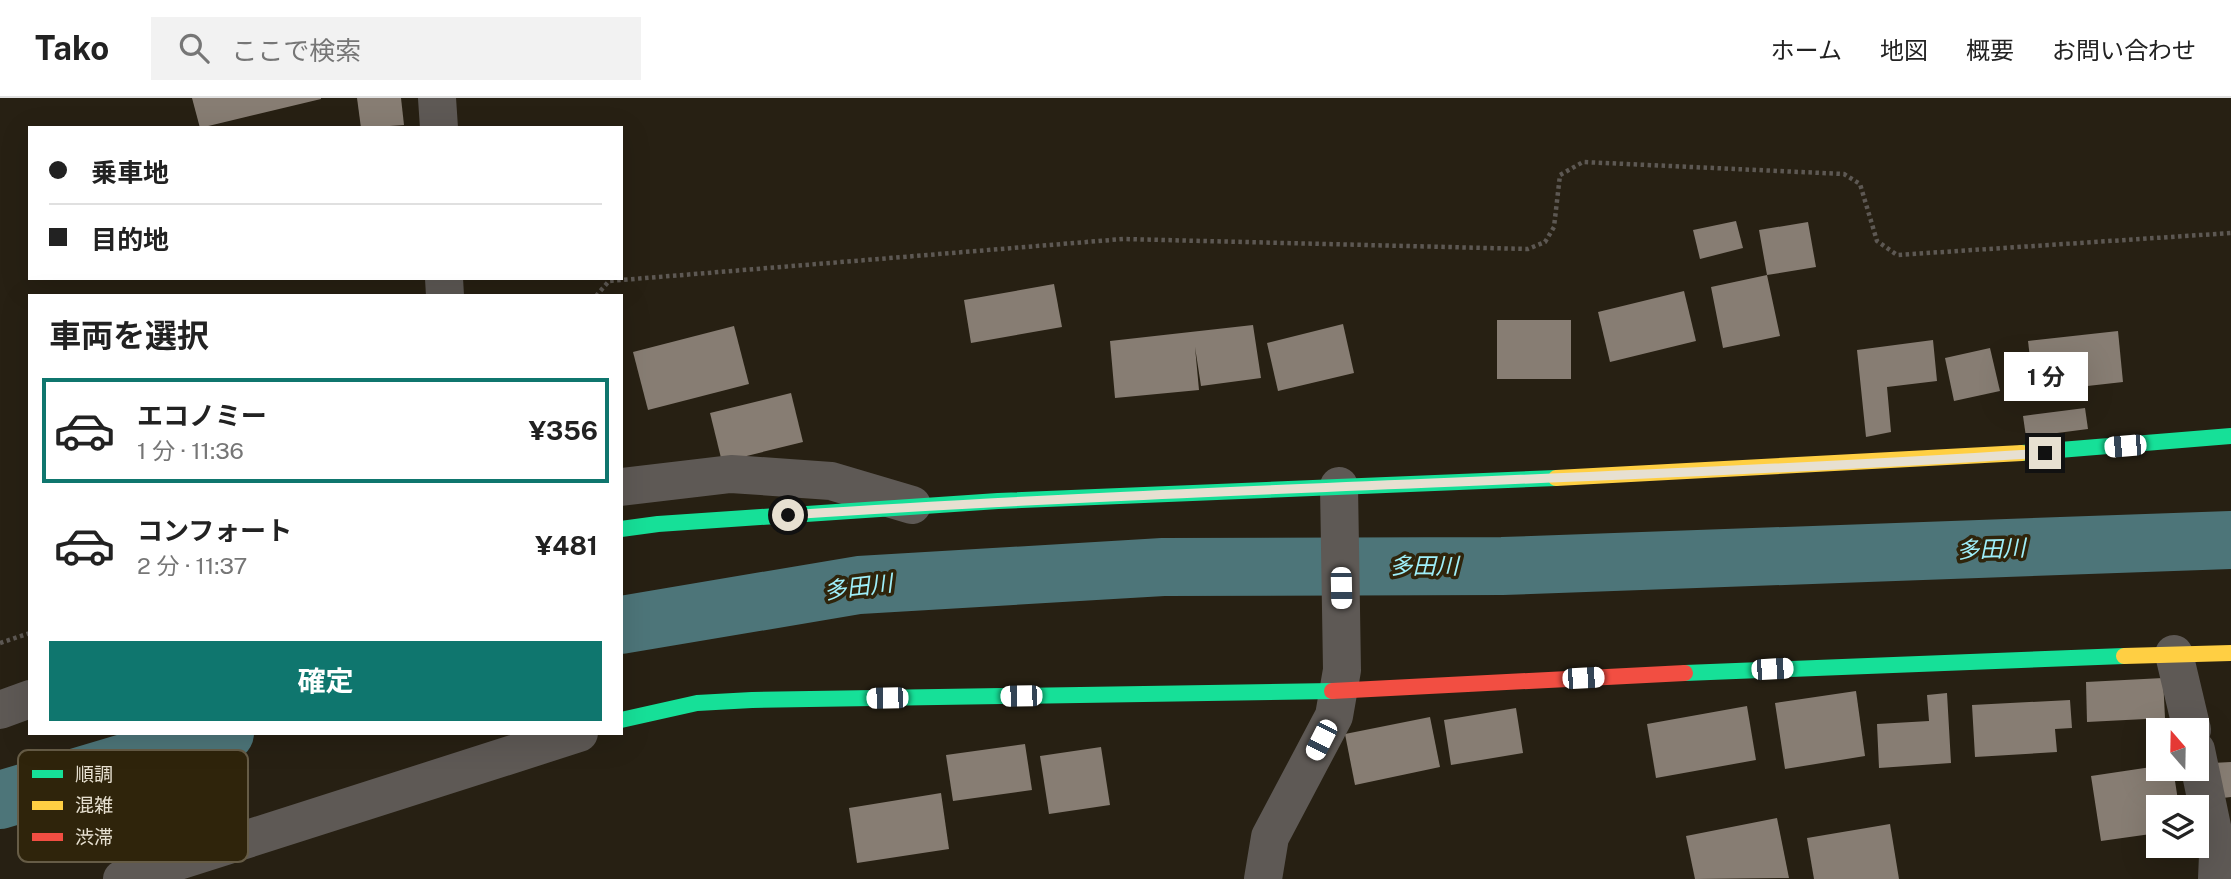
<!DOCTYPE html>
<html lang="ja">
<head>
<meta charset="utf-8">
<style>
	:root { --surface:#fff; --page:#f2f2f2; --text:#222; --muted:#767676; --line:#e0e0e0; --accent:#0f766e }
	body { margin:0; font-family:"Public Sans","Noto Sans JP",sans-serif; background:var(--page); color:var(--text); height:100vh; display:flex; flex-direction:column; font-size:26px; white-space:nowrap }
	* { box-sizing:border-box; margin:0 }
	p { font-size:23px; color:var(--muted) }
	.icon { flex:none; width:38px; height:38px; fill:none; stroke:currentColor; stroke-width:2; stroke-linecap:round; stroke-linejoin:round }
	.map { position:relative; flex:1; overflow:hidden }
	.sheet { position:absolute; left:28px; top:196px; width:595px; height:441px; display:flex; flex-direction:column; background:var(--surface); border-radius:0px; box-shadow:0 7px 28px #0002 }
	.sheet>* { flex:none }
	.top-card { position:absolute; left:28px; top:28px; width:595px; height:154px; border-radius:0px; box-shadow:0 7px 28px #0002; display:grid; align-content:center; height:154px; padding:0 21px; background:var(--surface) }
	.needle { width:46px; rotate:340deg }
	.fabs { position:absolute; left:2146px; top:620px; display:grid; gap:14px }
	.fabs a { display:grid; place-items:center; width:63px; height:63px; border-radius:0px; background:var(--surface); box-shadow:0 7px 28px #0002; font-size:35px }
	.end { position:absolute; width:32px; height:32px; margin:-16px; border:9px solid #e7e0d1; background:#111; box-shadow:0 0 0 4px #111 }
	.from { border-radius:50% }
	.bubble { position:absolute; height:49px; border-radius:0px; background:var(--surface); box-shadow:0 7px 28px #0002; font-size:23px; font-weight:700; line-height:49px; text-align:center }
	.car { position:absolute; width:21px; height:42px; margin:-21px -10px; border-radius:9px; box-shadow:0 0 5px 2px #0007; background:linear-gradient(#fff 24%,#345 0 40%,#fff 0 76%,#345 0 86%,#fff 0) }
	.top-card b { display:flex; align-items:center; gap:24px; height:66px; font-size:26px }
	.top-card b+b { border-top:2px solid var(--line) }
	.top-card i { width:18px; height:18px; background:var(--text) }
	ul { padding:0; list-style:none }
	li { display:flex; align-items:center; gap:21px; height:105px; margin:0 14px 10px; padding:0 7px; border:4px solid transparent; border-radius:0px }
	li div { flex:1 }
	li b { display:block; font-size:26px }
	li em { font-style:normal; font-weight:700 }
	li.selected { border-color:var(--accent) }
	li>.icon { width:63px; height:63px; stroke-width:1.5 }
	h2 { padding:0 21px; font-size:32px; line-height:84px }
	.primary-button { display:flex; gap:14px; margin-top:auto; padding:14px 21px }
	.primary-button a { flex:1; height:80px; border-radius:0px; background:var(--accent); color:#fff; font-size:28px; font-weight:700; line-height:80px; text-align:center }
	header { display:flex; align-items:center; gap:42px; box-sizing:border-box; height:98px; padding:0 35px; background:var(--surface); border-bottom:2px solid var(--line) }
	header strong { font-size:33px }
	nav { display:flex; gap:38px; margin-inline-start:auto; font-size:24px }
	.search { width:490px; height:63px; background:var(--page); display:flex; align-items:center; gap:18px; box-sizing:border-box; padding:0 24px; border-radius:0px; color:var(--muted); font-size:26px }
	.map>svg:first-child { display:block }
</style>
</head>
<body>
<header>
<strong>Tako</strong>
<div class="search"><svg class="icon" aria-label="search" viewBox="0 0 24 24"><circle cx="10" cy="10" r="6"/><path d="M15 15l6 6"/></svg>ここで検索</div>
<nav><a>ホーム</a><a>地図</a><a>概要</a><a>お問い合わせ</a></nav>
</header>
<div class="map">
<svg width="2231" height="781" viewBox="0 0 2231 781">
	<rect width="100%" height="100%" fill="#272013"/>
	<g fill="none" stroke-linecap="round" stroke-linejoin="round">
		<!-- river -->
		<g stroke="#4d7579" stroke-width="58">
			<polyline points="621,527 859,487 1163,469 1502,468 2231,442"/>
			<polyline points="0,702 225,635"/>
		</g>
	</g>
	<!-- building -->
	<g fill="#877d73">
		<polygon points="192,0 321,0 321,1 200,30"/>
		<polygon points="357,0 401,0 404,27 361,30"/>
		<polygon points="1736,123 1743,150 1700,161 1693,132"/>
		<polygon points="1808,124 1816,169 1767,177 1780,238 1723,250 1711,189 1767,177 1759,132"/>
		<polygon points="1054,186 1062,229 971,245 964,202"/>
		<polygon points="1684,193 1696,243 1610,264 1598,214"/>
		<rect x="1497" y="222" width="74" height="59"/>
		<polygon points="1343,226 1354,275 1278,293 1267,245"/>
		<polygon points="1253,227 1261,280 1201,288 1195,249 1199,292 1115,300 1110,243"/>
		<polygon points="734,228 749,286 648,312 633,254"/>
		<polygon points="2118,233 2123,284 2034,294 2028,243"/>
		<polygon points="1933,242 1937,283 1887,289 1891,334 1866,339 1857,252"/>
		<polygon points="1990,250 2000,293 1954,303 1945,260"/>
		<polygon points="791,295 803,344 722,364 710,315"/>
		<polygon points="2085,310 2088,331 2026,339 2023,318"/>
		<polygon points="2163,580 2165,620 2087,624 2086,584"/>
		<polygon points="1856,593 1865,658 1785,671 1775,605"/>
		<polygon points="1947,595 1951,665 1879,670 1877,626 1929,623 1927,597"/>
		<polygon points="2070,602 2072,630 2055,631 2057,654 1975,659 1972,607"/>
		<polygon points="1747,608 1756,662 1656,680 1647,626"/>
		<polygon points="1516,610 1523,655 1451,667 1444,622"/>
		<polygon points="1430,619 1440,669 1355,687 1345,636"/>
		<polygon points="1025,646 1032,692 953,703 946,657"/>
		<polygon points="1101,649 1110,707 1049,716 1040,658"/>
		<polygon points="2231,664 2231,699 2214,701 2212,665"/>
		<polygon points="2158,668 2158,670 2173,670 2179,709 2158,709 2158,735 2101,743 2091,678"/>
		<polygon points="941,695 949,751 857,765 849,710"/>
		<polygon points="1777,720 1789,780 1695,781 1686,738"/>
		<polygon points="1890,726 1899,781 1814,781 1807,740"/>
	</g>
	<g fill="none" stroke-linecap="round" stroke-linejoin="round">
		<!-- path -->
		<g stroke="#5d5853" stroke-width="4.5" stroke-dasharray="3.5 3.5" stroke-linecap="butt">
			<polyline points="596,198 609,183 1123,141 1528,151 1545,144 1554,129 1560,77 1583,64 1844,76 1860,86 1877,143 1897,157 2231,135"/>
			<polyline points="0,545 30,535"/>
		</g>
		<!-- street -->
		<g stroke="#5e5955" stroke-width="38">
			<polyline points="437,0 439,30"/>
			<polyline points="444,180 445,198"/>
			<polyline points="621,389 731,376 831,383 912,407"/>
			<polyline points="2174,556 2192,632"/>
			<polyline points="0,612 30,601"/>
			<polyline points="2196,652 2218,757 2217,781"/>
			<polyline points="122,781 579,635"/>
			<polyline points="1263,781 1270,739 1334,618 1342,572 1339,388"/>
		</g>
		<!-- fast -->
		<g stroke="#16e098" stroke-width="16">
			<polyline points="2022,355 2231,338"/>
			<polyline points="621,431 658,426 998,403 1556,380"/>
			<polyline points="1685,575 2124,558"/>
			<polyline points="621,622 697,605 752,602 1332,593"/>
		</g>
		<!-- slow -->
		<g stroke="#ffcf43" stroke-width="16">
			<polyline points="1556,380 2022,355"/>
			<polyline points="2124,558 2231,555"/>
		</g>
		<!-- jam -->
		<polyline stroke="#f24e42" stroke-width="16" points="1332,593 1685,575"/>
	</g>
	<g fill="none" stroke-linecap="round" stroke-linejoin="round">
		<!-- route -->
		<path stroke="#e7e0d1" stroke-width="9" d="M788 417C1206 389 1626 382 2045 355"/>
	</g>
	<g text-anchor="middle" stroke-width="7" stroke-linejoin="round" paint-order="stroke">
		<!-- water labels -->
		<g font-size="23" font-style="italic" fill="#9feff9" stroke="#2f240b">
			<text transform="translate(1991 451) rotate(-2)" y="8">多田川</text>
			<text x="1424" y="476">多田川</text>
			<text transform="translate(858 489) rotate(-7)" y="8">多田川</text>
		</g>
	</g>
	<!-- legend -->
	<rect x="18" y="652" width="230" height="112" rx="10" fill="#2f240b" stroke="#665c46" stroke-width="2"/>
	<rect x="32" y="672" width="31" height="8" fill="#16e098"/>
	<rect x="32" y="703" width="31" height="9" fill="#ffcf43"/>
	<rect x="32" y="735" width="31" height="8" fill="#f24e42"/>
	<g font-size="19" fill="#e7e0d1">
		<text x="75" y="683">順調</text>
		<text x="75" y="714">混雑</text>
		<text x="75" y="746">渋滞</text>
	</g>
</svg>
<div class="fabs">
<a><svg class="needle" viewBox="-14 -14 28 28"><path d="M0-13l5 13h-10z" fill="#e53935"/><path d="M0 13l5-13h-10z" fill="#767676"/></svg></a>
<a><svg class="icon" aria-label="layers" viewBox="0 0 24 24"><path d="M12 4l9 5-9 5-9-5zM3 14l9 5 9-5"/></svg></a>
</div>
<i class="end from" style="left:788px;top:417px"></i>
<i class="end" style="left:2045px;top:355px"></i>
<div class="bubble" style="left:2004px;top:254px;width:84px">1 分</div>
<i class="car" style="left:2125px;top:348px;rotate:265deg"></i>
<i class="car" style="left:1341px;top:490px;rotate:179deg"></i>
<i class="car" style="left:1772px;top:571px;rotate:87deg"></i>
<i class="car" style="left:1583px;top:580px;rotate:87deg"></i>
<i class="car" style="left:1021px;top:598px;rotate:269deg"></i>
<i class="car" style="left:887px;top:600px;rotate:269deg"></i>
<i class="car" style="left:1321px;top:642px;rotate:207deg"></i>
<div class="top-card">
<b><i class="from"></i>乗車地</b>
<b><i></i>目的地</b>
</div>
<section class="sheet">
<h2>車両を選択</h2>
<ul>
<li class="selected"><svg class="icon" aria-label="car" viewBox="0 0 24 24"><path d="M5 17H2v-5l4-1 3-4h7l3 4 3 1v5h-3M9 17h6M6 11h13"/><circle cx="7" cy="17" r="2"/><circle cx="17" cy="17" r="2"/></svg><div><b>エコノミー</b><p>1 分 · 11:36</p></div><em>¥356</em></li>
<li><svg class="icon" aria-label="car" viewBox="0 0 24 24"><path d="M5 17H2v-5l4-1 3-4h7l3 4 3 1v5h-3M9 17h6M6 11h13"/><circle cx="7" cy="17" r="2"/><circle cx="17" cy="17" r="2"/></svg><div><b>コンフォート</b><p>2 分 · 11:37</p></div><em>¥481</em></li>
</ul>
<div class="primary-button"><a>確定</a></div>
</section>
</div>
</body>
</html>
